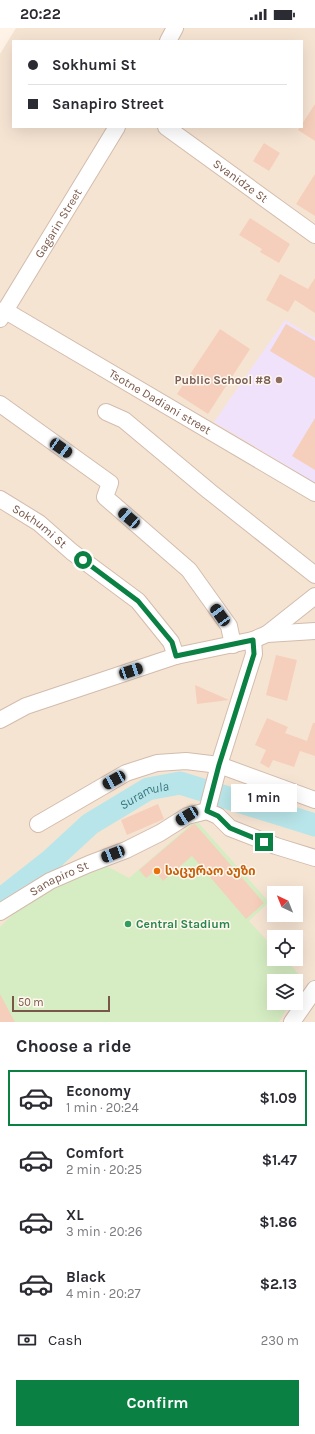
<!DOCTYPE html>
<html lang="en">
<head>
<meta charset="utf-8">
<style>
	:root { --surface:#fff; --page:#f7f7f7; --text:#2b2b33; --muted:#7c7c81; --line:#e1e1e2; --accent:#0b8043 }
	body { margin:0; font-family:Karla,"Noto Sans Georgian",sans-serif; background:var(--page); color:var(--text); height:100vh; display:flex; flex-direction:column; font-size:15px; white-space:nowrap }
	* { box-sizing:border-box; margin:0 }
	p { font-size:13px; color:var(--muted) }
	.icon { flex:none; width:22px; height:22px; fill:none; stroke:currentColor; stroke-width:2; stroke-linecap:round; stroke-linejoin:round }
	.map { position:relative; height:994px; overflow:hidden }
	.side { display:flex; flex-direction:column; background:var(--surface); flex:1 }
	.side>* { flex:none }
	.hud { position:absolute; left:12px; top:12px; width:291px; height:88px; border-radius:0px; box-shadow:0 4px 16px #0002; display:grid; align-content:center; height:88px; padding:0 16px; background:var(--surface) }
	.needle { width:26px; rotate:317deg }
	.tools { position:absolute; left:267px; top:858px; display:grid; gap:8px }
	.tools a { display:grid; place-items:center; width:36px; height:36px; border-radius:0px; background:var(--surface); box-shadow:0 4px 16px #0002; font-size:20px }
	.scale { position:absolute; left:12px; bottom:10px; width:98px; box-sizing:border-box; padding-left:4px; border:2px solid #795748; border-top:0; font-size:11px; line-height:14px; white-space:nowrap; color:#795748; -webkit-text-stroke:3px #fff7ee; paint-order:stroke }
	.end { position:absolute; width:18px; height:18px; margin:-9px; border:5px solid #0b8043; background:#fff; box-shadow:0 0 0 2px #fff }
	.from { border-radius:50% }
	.bubble { position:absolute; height:28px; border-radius:0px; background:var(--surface); box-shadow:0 4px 16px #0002; font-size:13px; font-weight:700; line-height:28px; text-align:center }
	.car { position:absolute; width:12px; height:24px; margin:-12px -6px; border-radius:5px; box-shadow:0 0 3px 1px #0007; background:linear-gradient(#222 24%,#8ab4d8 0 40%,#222 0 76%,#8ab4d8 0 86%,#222 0) }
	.hud b { display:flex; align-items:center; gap:14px; height:38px; font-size:15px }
	.hud b+b { border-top:1px solid var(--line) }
	.hud i { width:10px; height:10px; background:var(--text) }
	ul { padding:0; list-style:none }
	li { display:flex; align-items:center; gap:12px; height:56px; margin:0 8px 6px; padding:0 8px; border:2px solid transparent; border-radius:0px }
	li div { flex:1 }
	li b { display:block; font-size:15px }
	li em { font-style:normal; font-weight:700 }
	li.selected { border-color:var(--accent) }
	li>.icon { width:36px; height:36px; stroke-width:1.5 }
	h2 { padding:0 16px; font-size:18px; line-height:48px }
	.pay { display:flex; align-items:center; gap:10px; height:44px; padding:0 16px; font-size:15px }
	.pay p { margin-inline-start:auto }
	.button { display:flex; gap:8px; margin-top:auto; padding:8px 16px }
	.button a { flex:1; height:46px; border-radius:0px; background:var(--accent); color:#fff; font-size:16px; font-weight:700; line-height:46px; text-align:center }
	.status { display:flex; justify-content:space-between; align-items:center; height:28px; padding:0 20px; background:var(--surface); direction:ltr }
	.status svg { height:11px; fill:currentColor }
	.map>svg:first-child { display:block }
</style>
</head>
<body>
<div class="status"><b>20:22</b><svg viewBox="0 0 49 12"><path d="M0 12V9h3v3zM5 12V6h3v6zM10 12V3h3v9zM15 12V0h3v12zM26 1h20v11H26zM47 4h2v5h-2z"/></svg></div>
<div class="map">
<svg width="315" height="994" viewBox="0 0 315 994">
	<rect width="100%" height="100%" fill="#fef3e6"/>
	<!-- residential -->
	<path fill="#f6e4d3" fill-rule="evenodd" d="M16 0H315V994H0V26ZM13 13H302V99H13ZM274 865H296V887H274ZM274 909H296V931H274ZM274 953H296V975H274Z"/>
	<!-- education -->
	<polygon fill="#f0e2fa" points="285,292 315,310 315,455 214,394"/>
	<!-- green -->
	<polygon fill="#d6edc3" points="196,792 269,874 249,893 274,920 274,931 285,931 304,952 296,966 296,953 274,953 274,975 290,975 279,994 0,994 0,899 34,866 105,837 129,850"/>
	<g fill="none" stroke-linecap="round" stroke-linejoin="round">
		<!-- river -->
		<path stroke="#b8e5e9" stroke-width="23" id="s1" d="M0 872 51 832 90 796 148 761 180 755 315 797"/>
	</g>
	<!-- building -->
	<g fill="#f5cfbb">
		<polygon points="315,76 315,113 298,102 300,99 302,99 302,96"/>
		<polygon points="264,115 280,125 269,143 253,133"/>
		<polygon points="315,146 315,188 296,176"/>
		<polygon points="250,190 290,216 279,235 260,224 262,221 239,207"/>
		<polygon points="280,246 308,261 315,250 315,285 295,272 288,284 266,272"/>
		<polygon points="286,296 315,313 315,350 270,323"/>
		<polygon points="220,301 250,321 208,386 177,366"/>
		<polygon points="315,390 315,442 292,428"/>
		<polygon points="276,627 297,632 287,673 266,667"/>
		<polygon points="195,657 229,672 197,676"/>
		<polygon points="267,690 288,699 285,705 307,713 313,695 315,695 315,728 300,723 294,739 273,732 269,740 260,735 266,722 255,717"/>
		<polygon points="158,776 164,791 127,807 121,792"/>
		<polygon points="195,796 264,875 246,891 192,828 163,853 155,843 146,850 139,842 192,797"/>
		<polygon points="0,966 15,994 0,994"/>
	</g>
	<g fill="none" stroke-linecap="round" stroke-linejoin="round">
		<!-- minor casing -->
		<g stroke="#d3bcad" stroke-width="18">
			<g id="minor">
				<polyline points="168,13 175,0"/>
				<path id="s2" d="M166 99 315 207"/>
				<path id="s3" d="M4 282 315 465"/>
				<path id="s4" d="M0 291 117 99"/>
				<polyline points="0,376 110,455 105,469 189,542 229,598 233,617"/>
				<polyline points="106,384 124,392 209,463 315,547"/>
				<path id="s5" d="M0 471 39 495 72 524 138 573 171 614 176 628"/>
				<polyline points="267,606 315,603"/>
				<polyline points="253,612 254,626 219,737 207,783 218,788 230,800 276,818 315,830"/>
				<polyline points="0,692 26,678 176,628 253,612 267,606 315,568"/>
				<polyline points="38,796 126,745 157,735 186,733 219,737 315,772"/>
				<path id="s6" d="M0 884 50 853 89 836 126 822 160 805 187 788 207 783"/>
				<polyline points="292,994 315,961"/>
			</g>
		</g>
		<!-- minor -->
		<use href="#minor" stroke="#fff" stroke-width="16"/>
	</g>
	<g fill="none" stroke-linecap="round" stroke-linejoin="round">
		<!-- route -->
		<polyline stroke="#0b8043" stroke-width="5" points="83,532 138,573 172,614 176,628 253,612 254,626 219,737 207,783 218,788 230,800 264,814"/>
	</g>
	<!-- markers -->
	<circle fill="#8d6e63" stroke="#fff7ee" stroke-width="1.5" cx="279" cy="352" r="4"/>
	<circle fill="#e8710a" stroke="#fff7ee" stroke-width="1.5" cx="157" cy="843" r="4"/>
	<circle fill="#2e9e5b" stroke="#fff7ee" stroke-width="1.5" cx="128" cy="896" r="4"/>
	<g text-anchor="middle" stroke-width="3" stroke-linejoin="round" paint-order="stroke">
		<!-- street labels -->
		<g font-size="12" fill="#795748" stroke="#fff7ee">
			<text dy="4" stroke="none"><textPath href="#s2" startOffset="92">Svanidze St</textPath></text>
			<text dy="4" stroke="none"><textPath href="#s4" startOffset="112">Gagarin Street</textPath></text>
			<text dy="4" stroke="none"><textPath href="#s3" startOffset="181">Tsotne Dadiani street</textPath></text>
			<text dy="4" stroke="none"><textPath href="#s5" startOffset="48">Sokhumi St</textPath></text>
			<text dy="4" stroke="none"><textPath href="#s6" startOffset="68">Sanapiro St</textPath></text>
		</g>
		<!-- education labels -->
		<g font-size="12" font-weight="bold" fill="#785e54" stroke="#fff7ee" text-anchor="end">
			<text x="271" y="356">Public School #8</text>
		</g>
		<!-- food labels -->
		<g font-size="12" font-weight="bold" fill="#c56008" stroke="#fff7ee" text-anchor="start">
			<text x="165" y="847">საცურაო აუზი</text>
		</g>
		<!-- leisure labels -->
		<g font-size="12" font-weight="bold" fill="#27864d" stroke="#fff7ee" text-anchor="start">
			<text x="136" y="900">Central Stadium</text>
		</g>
		<!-- water labels -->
		<g font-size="13" font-style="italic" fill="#3a7880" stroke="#fff7ee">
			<text dy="5" stroke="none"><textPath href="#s1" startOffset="180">Suramula</textPath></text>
		</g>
	</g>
</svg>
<div class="tools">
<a><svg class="needle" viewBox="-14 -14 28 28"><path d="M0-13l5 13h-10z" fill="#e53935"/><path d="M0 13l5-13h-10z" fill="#7c7c81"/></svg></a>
<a><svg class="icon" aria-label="locate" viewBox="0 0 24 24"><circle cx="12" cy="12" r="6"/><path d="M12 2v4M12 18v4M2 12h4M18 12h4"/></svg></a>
<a><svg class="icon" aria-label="layers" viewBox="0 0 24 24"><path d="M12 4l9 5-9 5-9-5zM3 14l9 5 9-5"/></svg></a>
</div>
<div class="scale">50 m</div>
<i class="end from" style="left:83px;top:532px"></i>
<i class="end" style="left:264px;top:814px"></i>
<div class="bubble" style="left:231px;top:756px;width:66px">1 min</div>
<i class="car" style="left:61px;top:420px;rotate:125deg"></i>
<i class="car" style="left:129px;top:490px;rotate:311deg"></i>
<i class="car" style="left:220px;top:587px;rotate:324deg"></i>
<i class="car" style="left:131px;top:643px;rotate:72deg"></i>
<i class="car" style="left:114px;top:752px;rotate:241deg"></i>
<i class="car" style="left:187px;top:788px;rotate:238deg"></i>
<i class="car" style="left:113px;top:826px;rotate:249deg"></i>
<div class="hud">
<b><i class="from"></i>Sokhumi St</b>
<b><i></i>Sanapiro Street</b>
</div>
</div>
<section class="side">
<h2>Choose a ride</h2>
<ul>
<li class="selected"><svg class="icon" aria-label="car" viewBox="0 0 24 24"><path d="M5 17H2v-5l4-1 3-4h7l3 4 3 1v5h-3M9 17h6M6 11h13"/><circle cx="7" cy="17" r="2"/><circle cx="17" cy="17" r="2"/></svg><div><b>Economy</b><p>1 min · 20:24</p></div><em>$1.09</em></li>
<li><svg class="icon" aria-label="car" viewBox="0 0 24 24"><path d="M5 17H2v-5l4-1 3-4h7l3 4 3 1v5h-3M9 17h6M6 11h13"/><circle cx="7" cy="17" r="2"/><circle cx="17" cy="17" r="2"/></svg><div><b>Comfort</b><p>2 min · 20:25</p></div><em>$1.47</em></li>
<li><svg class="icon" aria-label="car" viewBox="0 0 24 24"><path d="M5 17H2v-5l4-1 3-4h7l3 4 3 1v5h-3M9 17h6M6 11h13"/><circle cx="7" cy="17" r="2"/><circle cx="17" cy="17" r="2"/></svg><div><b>XL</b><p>3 min · 20:26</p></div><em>$1.86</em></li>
<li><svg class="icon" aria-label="car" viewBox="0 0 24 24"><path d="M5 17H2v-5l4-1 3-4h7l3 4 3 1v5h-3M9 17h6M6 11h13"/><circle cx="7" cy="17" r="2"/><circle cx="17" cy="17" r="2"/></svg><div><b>Black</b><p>4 min · 20:27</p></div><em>$2.13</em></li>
</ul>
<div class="pay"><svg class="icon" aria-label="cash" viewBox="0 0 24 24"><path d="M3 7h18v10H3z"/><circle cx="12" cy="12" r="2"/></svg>Cash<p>230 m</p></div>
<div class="button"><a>Confirm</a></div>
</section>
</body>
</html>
